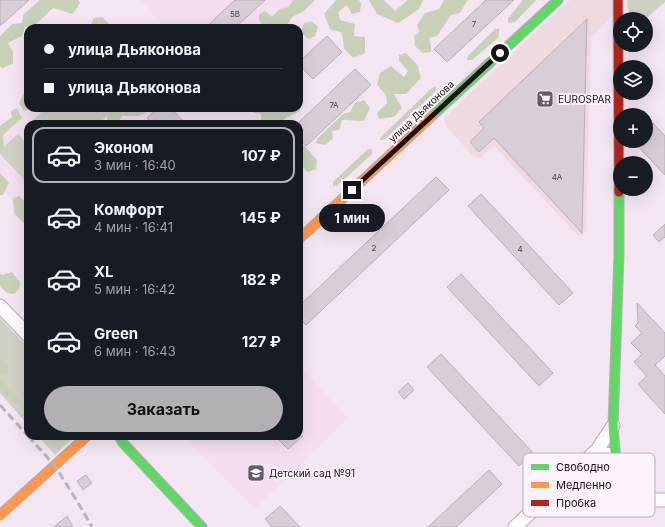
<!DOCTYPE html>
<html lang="ru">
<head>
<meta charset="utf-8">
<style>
	:root { --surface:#171b24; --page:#242831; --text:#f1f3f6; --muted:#9ea1a6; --line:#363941; --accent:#b2afb5 }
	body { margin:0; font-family:Inter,sans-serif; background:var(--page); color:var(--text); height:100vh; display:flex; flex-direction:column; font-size:15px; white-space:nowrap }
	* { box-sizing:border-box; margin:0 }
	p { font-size:13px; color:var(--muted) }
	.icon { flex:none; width:22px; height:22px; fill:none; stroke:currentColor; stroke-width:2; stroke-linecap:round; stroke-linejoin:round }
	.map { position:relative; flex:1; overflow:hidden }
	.drawer { position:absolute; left:24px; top:120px; width:279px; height:320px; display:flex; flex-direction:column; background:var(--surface); border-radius:12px; box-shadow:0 4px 16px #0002 }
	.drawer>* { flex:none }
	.hud { position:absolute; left:24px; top:24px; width:279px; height:88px; border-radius:12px; box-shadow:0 4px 16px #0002; display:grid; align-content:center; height:88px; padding:0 20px; background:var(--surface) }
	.fabs { position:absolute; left:613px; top:12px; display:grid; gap:8px }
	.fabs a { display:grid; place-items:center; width:40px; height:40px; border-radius:50%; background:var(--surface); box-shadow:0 4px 16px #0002; font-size:20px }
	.end { position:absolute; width:18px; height:18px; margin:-9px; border:5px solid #1a1119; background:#fff; box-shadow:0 0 0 2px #fff }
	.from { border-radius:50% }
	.bubble { position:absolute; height:28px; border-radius:14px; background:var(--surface); box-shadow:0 4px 16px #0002; font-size:13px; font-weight:700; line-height:28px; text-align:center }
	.hud b { display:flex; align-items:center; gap:14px; height:38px; font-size:15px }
	.hud b+b { border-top:1px solid var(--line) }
	.hud i { width:10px; height:10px; background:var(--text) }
	ul { padding:7px 0 0; list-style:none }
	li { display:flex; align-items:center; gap:12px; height:56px; margin:0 8px 6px; padding:0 12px; border:2px solid transparent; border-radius:12px }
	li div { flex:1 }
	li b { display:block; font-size:15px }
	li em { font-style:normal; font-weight:700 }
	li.current { border-color:var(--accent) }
	li>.icon { width:36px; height:36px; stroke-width:1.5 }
	.cta { display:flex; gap:8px; margin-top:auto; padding:8px 20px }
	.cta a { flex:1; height:46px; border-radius:24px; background:var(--accent); color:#111; font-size:16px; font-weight:700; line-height:46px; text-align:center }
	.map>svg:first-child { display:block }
</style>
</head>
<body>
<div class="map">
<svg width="665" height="527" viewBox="0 0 665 527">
	<rect width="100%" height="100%" fill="#f3e6f2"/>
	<!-- commercial -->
	<polygon fill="#efdae1" points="570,0 614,0 612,16 591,38 586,232 582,235 577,235 494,146 480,158 474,157 445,125 444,118"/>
	<!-- built -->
	<g fill="#f5def2">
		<polygon points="140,0 305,0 276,28 166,28"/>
		<polygon points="28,104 28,108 173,108 188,124 28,124 28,217 0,188 0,131"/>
		<polygon points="299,366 349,418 255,509 183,436 299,436"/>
	</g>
	<!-- green -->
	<g fill="#ced1c4">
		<path d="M627 0H665V2L645 19H634C628 13 627 8 627 0Z"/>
		<polygon points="46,108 115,108 98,124 29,124"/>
		<polygon points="18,134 28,145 28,184 0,154 0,150"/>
		<polygon points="0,318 28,347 28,425 0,393"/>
		<polygon points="38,436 75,436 55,455"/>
	</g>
	<!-- forest -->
	<g fill="#c8d0b8">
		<polygon points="40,0 78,0 80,3 73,14 53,8 35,25 25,27 22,36 8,43 13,52 13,64 2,68 0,66 0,36 12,24 22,23 23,15"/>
		<polygon points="293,0 315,0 304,11 292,17 285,28 264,28 259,20 259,14 265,11 272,17 279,9 289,7"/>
		<polygon points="336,0 359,0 361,4 360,12 352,14 347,5 338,12 340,20 355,24 354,36 365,37 365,53 353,58 344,48 342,33 330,29 324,14"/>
		<polygon points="369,0 384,0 395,11 408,0 423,0 419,9 398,23 377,14"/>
		<polygon points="444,0 469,0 467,1 460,13 451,15 437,36 429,38 431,46 431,52 423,53 415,46 414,36 420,32 417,25 425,13 439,9"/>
		<polygon points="523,0 536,0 515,22 508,23 508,18"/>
		<polygon points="102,17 111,26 111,28 89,28 94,18"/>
		<polygon points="312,21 318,27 315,36 308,39 301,32 304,23"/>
		<polygon points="495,29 499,29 499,37 472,60 467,60 468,56"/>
		<polygon points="406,53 418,66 421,78 406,94 394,94 402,108 394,117 379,119 377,113 387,103 386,95 377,85 380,73 391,66 404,77 408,71 399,61 399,55"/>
		<polygon points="436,86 436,91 384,140 380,140 380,138 433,87"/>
		<polygon points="299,87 302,92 300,111 284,119 283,124 261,124 261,114 254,113 251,108 299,108"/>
		<polygon points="28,93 28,108 33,108 24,111 19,103 23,95"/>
		<polygon points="364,100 370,108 364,121 342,120 339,130 332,131 333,138 325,145 316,143 317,139 343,114 350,112 355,103"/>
		<polygon points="17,108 22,118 3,135 4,150 0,152 0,126 12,117 11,111"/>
		<polygon points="109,108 145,108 147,112 139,116 122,116 117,124 109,124 107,118"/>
		<polygon points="299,140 317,160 316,169 308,172 299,163"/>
		<polygon points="368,149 372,149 372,154 337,186 333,186 333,182"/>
		<polygon points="0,173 9,183 3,195 0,195"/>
		<polygon points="19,196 28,204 28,227 14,213 13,198"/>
		<polygon points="12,272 20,282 19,289 14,294 7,293 0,286 0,273 2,275"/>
		<polygon points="0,359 8,366 7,374 0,373"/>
		<polygon points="0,379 19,400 20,403 13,403 0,389"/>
		<polygon points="53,436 70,436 62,443 54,442"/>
	</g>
	<!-- building -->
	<g fill="#d9ced8" stroke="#b9aeb7">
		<polygon points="0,0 29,0 0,26"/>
		<polygon points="235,0 265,0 235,28 205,28"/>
		<polygon points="486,0 514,0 447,62 434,49"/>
		<polygon points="587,19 586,54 582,233 494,138 479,152 470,142 484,128 479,122"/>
		<polygon points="327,36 342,52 313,79 299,65 299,62"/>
		<polygon points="355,69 371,85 306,146 299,138 299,122"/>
		<polygon points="158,108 171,108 186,124 153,124 147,118"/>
		<polygon points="653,123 665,136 665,175 633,141 646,141 646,129"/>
		<polygon points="436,177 449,190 306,325 299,318 299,306"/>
		<polygon points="481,194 573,293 559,305 468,206"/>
		<polygon points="665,224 665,237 659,242 653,235"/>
		<polygon points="461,274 553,373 539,386 447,287"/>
		<polygon points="637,303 665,333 665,356 655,365 665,376 665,414 638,384 647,376 634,362 642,354 631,343 642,333 635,326 638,323"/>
		<polygon points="441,354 533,453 519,466 427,367"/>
		<polygon points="408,383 414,390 404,399 398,392"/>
		<polygon points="275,436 303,436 288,449"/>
		<polygon points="489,470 502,484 456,527 428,527"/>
		<polygon points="86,475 92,483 83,490 77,481"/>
		<polygon points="280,506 300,527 272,527 265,519"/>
		<polygon points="67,516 73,527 54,527"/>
	</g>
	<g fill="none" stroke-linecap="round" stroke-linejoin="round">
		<!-- street casing -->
		<g stroke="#b8adb7" stroke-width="15">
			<g id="street">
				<polyline points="0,306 28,335"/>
				<polygon points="601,453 611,455 615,460 614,479 610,489 602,492 589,490 582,484 579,478 580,466 592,455"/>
				<polyline points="560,486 579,487 640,500 665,500"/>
				<polyline points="515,527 597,450 613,426"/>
			</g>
		</g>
		<!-- fast casing -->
		<g stroke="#b8adb7" stroke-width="11">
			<g id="fast">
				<polyline points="433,115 558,0"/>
				<polyline points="119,436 123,443 202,527"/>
				<polyline points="616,494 614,481 616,462 613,426 619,254 619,192"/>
			</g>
		</g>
		<!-- slow casing -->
		<g stroke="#b8adb7" stroke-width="11">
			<g id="slow">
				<polyline points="299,239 433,115"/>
				<polyline points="0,515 87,436"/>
			</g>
		</g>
		<!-- jam casing -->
		<g stroke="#b8adb7" stroke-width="11">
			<polyline id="jam" points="618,0 619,192"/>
		</g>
		<!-- street -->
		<use href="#street" stroke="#fdfbfd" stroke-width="13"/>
		<!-- fast -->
		<use href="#fast" stroke="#63d668" stroke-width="9"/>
		<!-- slow -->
		<use href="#slow" stroke="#ff974d" stroke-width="9"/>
		<!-- jam -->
		<use href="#jam" stroke="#b3261e" stroke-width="9"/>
		<!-- rail -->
		<g stroke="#b8b5b8" stroke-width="3" stroke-dasharray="8 4" stroke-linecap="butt">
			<polyline points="0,405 28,436"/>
			<polyline points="28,436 55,466 80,506 92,527"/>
		</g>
	</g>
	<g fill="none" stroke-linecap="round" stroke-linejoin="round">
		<!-- route -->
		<polyline stroke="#1a1119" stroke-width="5" points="352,190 500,53"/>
	</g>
	<!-- icons -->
	<defs>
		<g id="supermarket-square" transform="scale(0.9)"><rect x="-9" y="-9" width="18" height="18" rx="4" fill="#665c65" stroke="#fdf3fc"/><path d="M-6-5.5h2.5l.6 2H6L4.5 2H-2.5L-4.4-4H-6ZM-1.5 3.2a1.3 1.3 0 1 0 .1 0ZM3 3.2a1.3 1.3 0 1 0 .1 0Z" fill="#fff"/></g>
		<g id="school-square" transform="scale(0.9)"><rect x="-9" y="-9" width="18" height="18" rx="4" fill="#665c65" stroke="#fdf3fc"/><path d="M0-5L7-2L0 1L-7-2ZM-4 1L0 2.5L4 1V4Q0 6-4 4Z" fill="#fff"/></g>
	</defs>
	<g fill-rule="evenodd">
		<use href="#supermarket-square" x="545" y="99"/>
		<use href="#school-square" x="256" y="473"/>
	</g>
	<g text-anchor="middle" stroke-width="4" stroke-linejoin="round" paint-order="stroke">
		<!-- number labels -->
		<g font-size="8" fill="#4a4049">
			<text x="235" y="17">5В</text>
			<text x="474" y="27">7</text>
			<text x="334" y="108">7А</text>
			<text x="557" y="180">4А</text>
			<text x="374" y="251">2</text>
			<text x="520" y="252">4</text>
		</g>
		<!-- poi labels -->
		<g font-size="10" fill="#1a1119" stroke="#fdf3fc" text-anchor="start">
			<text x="558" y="103">EUROSPAR</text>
			<text x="269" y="477">Детский сад №91</text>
		</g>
		<!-- street labels -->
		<g font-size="10" fill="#1a1119" stroke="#fdf3fc">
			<text transform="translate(421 111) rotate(-43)" y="4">улица Дьяконова</text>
		</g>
	</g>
	<!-- legend -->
	<rect x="523" y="453" width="132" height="64" rx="6" fill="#fdf3fc" stroke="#b9afb8" stroke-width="1"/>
	<rect x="531" y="464" width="18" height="6" fill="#63d668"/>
	<rect x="531" y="482" width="18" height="6" fill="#ff974d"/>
	<rect x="531" y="500" width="18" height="6" fill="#b3261e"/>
	<g font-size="11" fill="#1a1119">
		<text x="556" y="471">Свободно</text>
		<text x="556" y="489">Медленно</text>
		<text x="556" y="507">Пробка</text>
	</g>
</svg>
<div class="fabs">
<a><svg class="icon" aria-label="locate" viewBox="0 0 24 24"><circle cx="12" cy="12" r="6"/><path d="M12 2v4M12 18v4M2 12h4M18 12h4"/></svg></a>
<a><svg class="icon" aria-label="layers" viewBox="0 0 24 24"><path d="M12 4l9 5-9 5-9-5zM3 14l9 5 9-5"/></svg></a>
<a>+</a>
<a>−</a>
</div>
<i class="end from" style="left:500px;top:53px"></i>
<i class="end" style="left:352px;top:190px"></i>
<div class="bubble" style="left:319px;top:204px;width:66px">1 мин</div>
<div class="hud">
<b><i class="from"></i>улица Дьяконова</b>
<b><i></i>улица Дьяконова</b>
</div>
<section class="drawer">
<ul>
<li class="current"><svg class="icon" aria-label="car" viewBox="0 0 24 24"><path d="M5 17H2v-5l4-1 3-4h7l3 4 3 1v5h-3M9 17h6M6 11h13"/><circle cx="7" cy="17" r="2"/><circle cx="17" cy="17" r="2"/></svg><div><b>Эконом</b><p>3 мин · 16:40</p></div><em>107 ₽</em></li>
<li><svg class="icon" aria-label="car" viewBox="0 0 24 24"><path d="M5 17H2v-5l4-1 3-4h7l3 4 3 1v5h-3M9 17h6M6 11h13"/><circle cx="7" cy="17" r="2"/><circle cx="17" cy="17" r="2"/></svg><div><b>Комфорт</b><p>4 мин · 16:41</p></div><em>145 ₽</em></li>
<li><svg class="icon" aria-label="car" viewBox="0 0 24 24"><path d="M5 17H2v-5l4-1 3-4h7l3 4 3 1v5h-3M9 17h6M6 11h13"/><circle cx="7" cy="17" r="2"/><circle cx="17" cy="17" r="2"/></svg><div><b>XL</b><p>5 мин · 16:42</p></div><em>182 ₽</em></li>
<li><svg class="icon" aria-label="car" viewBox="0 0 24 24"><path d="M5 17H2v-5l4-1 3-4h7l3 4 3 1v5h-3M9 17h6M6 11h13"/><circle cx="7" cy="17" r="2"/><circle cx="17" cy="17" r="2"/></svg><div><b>Green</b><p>6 мин · 16:43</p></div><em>127 ₽</em></li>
</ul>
<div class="cta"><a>Заказать</a></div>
</section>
</div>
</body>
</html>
